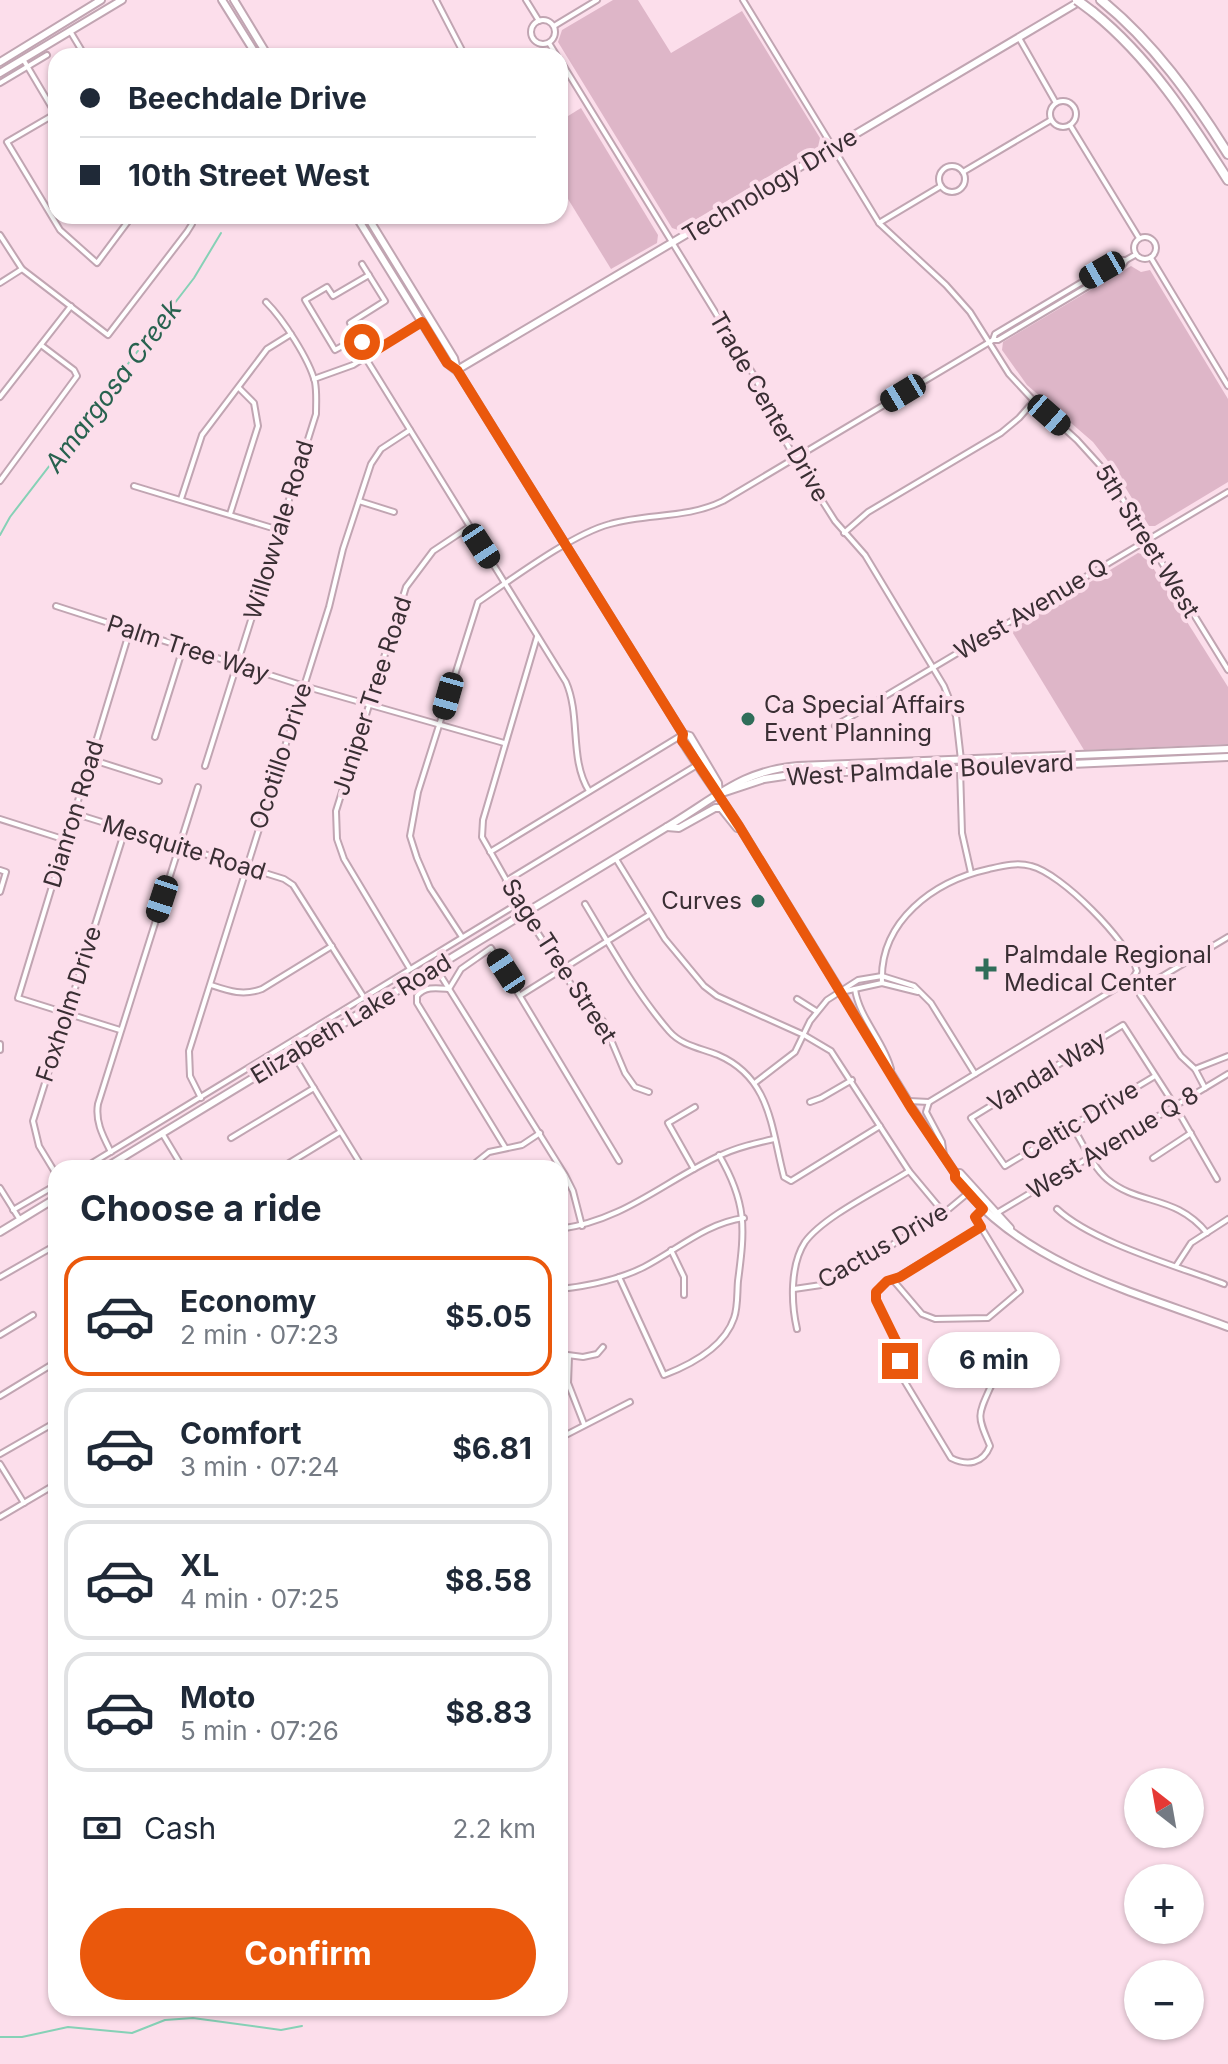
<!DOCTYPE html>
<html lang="en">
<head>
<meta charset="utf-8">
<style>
	:root { --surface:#fff; --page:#f2f2f3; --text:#1f2937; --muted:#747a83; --line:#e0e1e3; --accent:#ea580c }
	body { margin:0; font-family:Inter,sans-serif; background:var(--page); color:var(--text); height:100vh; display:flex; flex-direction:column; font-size:30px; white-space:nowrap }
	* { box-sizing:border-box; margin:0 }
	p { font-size:26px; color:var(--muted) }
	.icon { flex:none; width:44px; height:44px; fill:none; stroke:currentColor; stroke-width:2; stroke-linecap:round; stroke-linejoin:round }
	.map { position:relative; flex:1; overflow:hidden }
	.details { position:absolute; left:48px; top:1160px; width:520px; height:856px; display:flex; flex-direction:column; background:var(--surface); border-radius:24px; box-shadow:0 2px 6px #0004 }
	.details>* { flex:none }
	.banner { position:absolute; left:48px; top:48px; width:520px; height:176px; border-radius:24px; box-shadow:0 2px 6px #0004; display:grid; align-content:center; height:176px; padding:0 32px; background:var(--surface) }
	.needle { width:52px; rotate:329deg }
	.buttons { position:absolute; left:1124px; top:1768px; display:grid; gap:16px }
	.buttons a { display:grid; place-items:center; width:80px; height:80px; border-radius:50%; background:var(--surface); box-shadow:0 2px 6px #0004; font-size:40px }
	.end { position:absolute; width:36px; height:36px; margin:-18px; border:10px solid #ea580c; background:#fff; box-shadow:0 0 0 4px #fff }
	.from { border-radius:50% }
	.bubble { position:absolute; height:56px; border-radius:28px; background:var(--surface); box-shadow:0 2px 6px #0004; font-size:26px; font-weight:700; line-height:56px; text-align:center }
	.car { position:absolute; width:24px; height:48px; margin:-24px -12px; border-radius:10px; box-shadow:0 0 6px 2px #0007; background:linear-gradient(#222 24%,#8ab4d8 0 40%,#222 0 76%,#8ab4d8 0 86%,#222 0) }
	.banner b { display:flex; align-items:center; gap:28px; height:76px; font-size:30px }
	.banner b+b { border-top:2px solid var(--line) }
	.banner i { width:20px; height:20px; background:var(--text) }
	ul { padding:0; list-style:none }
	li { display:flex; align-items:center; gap:24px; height:120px; margin:0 16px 12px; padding:0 16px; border:4px solid var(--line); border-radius:24px }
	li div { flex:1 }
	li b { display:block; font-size:30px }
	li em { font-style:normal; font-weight:700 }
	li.current { border-color:var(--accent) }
	li>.icon { width:72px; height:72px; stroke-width:1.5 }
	h2 { padding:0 32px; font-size:36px; line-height:96px }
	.pay { display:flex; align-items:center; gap:20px; height:88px; padding:0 32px; font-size:30px }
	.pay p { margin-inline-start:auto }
	.primary-button { display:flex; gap:16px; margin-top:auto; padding:16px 32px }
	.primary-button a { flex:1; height:92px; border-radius:48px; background:var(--accent); color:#fff; font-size:32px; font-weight:700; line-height:92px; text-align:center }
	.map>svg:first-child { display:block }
</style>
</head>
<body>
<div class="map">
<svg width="1228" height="2064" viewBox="0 0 1228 2064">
	<rect width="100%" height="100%" fill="#fcdeeb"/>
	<!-- green -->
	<g fill="#deb6c8">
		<polygon points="613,0 638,0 671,53 742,11 820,138 818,147 678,230 672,228 558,42 562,30"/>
		<polygon points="581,108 658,235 657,243 611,269 560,186 560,121"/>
		<polygon points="1131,266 1141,272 1150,270 1228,399 1228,482 1155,526 1149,526 1114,469 1093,442 1027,385 1002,350 1003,342"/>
		<polygon points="1138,553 1145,555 1228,687 1228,744 1084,750 1011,630"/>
	</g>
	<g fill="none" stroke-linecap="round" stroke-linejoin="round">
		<!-- stream -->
		<g stroke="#86d1b6" stroke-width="2">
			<polyline points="0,535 10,517 194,278 221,233"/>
			<polyline points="0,2037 22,2037 68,2027 132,2033 165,2020 193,2018 281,2030 302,2026"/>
		</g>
		<!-- minor casing -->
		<g stroke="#c1a5b2" stroke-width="8">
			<g id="minor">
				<polyline points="436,0 465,56"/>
				<polyline points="526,0 539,21"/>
				<polyline points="743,0 879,223 946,285 970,312 1009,374 1034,401 1077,440 1106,472 1228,670"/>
				<circle cx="543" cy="32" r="12"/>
				<polyline points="554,26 597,0"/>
				<polyline points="70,31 85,56"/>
				<polyline points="1019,38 1056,103"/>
				<polyline points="549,43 557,56"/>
				<polyline points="23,59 55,113"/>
				<polyline points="560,60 755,377 773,419 795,458 835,521 865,555 944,686 956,716 961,760"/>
				<polyline points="0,83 47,55"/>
				<circle cx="1063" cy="114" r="13"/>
				<polyline points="55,114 7,142 60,230 97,263 132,216"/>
				<polyline points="1070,125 1139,238"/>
				<circle cx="952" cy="179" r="13"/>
				<polyline points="963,172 1051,120"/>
				<polyline points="879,223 941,186"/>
				<polyline points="0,235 22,269 108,335 187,232 192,224 187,216"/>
				<circle cx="1145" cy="248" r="11"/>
				<polyline points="1151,258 1228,386"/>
				<polyline points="362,264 385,301 350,323 370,354"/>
				<polyline points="0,283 22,269"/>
				<polyline points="359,337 335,350 305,300 327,287 333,296 369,275"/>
				<polyline points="993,340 995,334 1119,260 1126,260"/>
				<path d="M365 357 566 682C581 716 569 759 589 791"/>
				<polyline points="314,379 353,365 421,322"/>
				<polyline points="0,397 71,306"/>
				<polyline points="0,481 77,376 74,370 41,345"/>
				<polyline points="134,486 279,530"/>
				<polyline points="181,499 202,435 267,349 291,334"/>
				<polyline points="359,501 394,512"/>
				<polyline points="230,514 258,426 254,403 239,388"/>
				<polyline points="844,533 868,512 1001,433 1019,418 1034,401"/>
				<polyline points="56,606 304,686 504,743"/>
				<polyline points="537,637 483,820 482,837 525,913 576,992 603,1021 625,1073 635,1087 649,1092"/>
				<polyline points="835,726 1228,492"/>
				<polyline points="155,737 183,648"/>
				<polyline points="90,759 159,781"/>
				<path d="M205 766 316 414C316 403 317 393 315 382 309 359 283 319 266 302"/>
				<polyline points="960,769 962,833 971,873"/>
				<polyline points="73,813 284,879 293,885 370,1007"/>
				<polyline points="0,819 66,840"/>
				<polyline points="490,852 682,735"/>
				<polyline points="616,859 665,939 704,986 717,996 804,1035 831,1051 909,1171 944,1213"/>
				<polyline points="0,870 6,872 0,892"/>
				<polyline points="506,881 697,765"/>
				<path d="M585 904C611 947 636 993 669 1031 682 1046 701 1048 718 1055 771 1078 771 1128 784 1177L791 1181 880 1126"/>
				<path d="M462 937 430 888 417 858 410 836 418 792 478 602C512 579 572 534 610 524 648 513 686 519 723 501L993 340H998L1122 266 1126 260 1135 255"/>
				<polyline points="1228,937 1141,989 1140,995 1181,1056 1195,1069 1228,1056"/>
				<polyline points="436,968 565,1175 573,1191 582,1226"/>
				<polyline points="410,969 344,859 337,839 336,811 406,587 433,551 469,527"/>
				<path d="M882 983C879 921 934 881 989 869 1002 866 1017 862 1031 866 1061 873 1128 941 1137 971L1133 978 929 1102 909 1101"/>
				<path d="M211 985C229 991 243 996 262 989L332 946"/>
				<path d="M855 989C859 1018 884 1041 891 1069"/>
				<polyline points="841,992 882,983 918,992"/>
				<polyline points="521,995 649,915"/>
				<polyline points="797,999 816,1011"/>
				<polyline points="120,1030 18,998 130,630"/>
				<polyline points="0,1044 0,1050"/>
				<polyline points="293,1054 363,1168"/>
				<polyline points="1195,1069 1205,1088"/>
				<polyline points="1155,1076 1005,1166 971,1118 1123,1025 1175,1106"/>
				<polyline points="756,1082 795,1052 810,1021 827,1000 858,980 882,976 914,986 931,1003 975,1074"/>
				<polyline points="201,1098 190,1076 189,1051 329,607 343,549 371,464 381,449 410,430"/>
				<polyline points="810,1102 821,1098 852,1080"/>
				<polyline points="929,1102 926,1112 942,1142 944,1155"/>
				<polyline points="1175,1106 1217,1179"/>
				<path d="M1072 1126C1083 1143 1092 1166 1107 1179 1139 1206 1175 1194 1207 1233"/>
				<polyline points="162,1133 183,1168"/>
				<polyline points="231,1138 314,1088"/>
				<path d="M505 1147 417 1003V996C425 986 437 988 449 989L461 969 491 948 619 1161"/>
				<path d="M111 1152C103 1136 95 1122 98 1104L198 787"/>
				<polyline points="1153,1158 1191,1133"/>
				<polyline points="84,1168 519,903"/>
				<polyline points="281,1168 340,1132"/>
				<polyline points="469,1168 489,1152 522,1145 540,1133"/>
				<polyline points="694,1169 668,1123 695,1107"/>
				<polyline points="56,1174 39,1146 33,1121 125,830"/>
				<polyline points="0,1188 20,1220"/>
				<path d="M1057 1209C1092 1242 1177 1266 1224 1284"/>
				<polyline points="13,1210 56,1185"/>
				<polyline points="997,1213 1228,1074"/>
				<polyline points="981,1227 893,1280 922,1314 935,1319 988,1318 1020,1291 981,1227 975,1219 983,1209"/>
				<path d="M560 1229C625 1220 664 1181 721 1155 738 1147 756 1143 774 1139"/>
				<polyline points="671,1250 684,1277 684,1295"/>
				<polyline points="1176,1266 1191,1243 1228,1219"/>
				<polyline points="0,1277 56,1245"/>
				<path d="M619 1277 664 1375C690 1365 724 1348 734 1318 738 1307 737 1292 738 1281 745 1228 747 1203 719 1155"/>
				<path d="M893 1280 887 1281 876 1292V1300L897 1343 905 1382 951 1458C967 1466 983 1464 990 1446 977 1415 977 1417 991 1386"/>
				<path d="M560 1289C589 1286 618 1280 644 1267 677 1250 706 1223 744 1218"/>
				<polyline points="794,1289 828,1284 944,1213 968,1193"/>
				<path d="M797 1329C791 1303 790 1265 805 1242 824 1216 881 1189 909 1171"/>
				<polyline points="0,1335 33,1315"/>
				<polyline points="560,1354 583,1357 597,1354 603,1347"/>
				<polyline points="569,1356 568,1383 584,1424"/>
				<polyline points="0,1396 56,1362"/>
				<polyline points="560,1438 630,1402"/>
				<polyline points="0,1454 56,1422"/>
				<polyline points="0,1464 24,1503"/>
				<polyline points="0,1517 56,1484"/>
			</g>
		</g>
		<!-- major casing -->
		<g stroke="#c1a5b2" stroke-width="10">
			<g id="major">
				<polyline points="222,0 257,56"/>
				<polyline points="234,0 268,56"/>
				<polyline points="0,62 101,0"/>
				<polyline points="0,73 122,0"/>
				<polyline points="356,216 447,363 456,370"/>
				<polyline points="367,216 454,358 457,370 683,734 690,736 718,783 719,794"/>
				<polyline points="457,370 1082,0"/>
				<path d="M683 734 682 741C700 771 721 797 739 826L914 1111 955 1173C956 1182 965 1190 972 1197 1037 1268 1140 1294 1228 1327"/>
				<polyline points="719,794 764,779 804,773 960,769 1228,757"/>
				<polyline points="667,827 679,828 715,808 721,808 737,828"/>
				<path d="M105 1168 675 822C719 795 745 770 798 766L1228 749"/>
				<polyline points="955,1173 960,1173 1010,1228"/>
				<polyline points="0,1232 56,1198"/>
			</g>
		</g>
		<!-- highway casing -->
		<g stroke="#c1a5b2" stroke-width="12">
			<g id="highway">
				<path d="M1101 0C1153 42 1193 98 1228 154"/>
				<path d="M1093 12C1150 58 1189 119 1228 180"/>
			</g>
		</g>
		<!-- minor -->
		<use href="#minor" stroke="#fff" stroke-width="4"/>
		<!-- major -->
		<use href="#major" stroke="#fff" stroke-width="6"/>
		<!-- highway -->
		<use href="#highway" stroke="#fff" stroke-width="8"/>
		<!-- highway-bridge casing -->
		<g stroke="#c1a5b2" stroke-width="12" stroke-linecap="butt">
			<polyline id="highway-bridge" points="1077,0 1093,12"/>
		</g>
		<!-- highway-bridge -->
		<use href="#highway-bridge" stroke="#fff" stroke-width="8"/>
	</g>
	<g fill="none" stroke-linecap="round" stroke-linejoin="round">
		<!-- route -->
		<polyline stroke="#ea580c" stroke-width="10" points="362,342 370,354 422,322 447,363 457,370 683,734 682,741 686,746 739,826 911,1108 955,1173 955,1178 983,1209 975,1217 981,1227 900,1277 887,1281 876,1292 876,1300 897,1343 900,1361"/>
	</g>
	<!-- markers -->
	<g fill="#306d59" stroke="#fcdeeb" stroke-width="3">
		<circle cx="748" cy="719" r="8"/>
		<circle cx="758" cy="901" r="8"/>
		<path d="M982 957h8v8h8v8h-8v8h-8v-8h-8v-8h8z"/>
	</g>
	<g text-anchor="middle" stroke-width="8" stroke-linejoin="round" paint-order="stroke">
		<!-- street labels -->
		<g font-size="24" fill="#392e33" stroke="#fcdeeb">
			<text transform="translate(770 186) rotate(-31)" y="8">Technology Drive</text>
			<text transform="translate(769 407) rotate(60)" y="8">Trade Center Drive</text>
			<text transform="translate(279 530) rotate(-73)" y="8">Willowvale Road</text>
			<text transform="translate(1147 541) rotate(58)" y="8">5th Street West</text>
			<text transform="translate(1031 609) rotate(-31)" y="8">West Avenue Q</text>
			<text transform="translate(188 649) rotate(18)" y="8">Palm Tree Way</text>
			<text transform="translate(372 696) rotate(-72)" y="8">Juniper Tree Road</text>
			<text transform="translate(281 756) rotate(-72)" y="8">Ocotillo Drive</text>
			<text transform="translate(930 770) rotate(-3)" y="8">West Palmdale Boulevard</text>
			<text transform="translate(74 814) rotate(-73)" y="8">Dianron Road</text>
			<text transform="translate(184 848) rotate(17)" y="8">Mesquite Road</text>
			<text transform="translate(559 961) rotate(57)" y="8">Sage Tree Street</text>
			<text transform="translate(69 1004) rotate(-72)" y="8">Foxholm Drive</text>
			<text transform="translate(351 1019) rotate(-31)" y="8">Elizabeth Lake Road</text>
			<text transform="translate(1047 1072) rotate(-31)" y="8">Vandal Way</text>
			<text transform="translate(1080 1121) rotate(-31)" y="8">Celtic Drive</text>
			<text transform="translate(1113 1143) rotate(-31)" y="8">West Avenue Q 8</text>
			<text transform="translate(883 1246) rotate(-30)" y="8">Cactus Drive</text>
		</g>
		<!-- poi labels -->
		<g font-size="24" fill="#392e33" stroke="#fcdeeb" text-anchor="start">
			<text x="764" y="713">Ca Special Affairs<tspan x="764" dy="28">Event Planning</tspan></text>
			<text x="742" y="909" text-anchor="end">Curves</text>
			<text x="1004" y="963">Palmdale Regional<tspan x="1004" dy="28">Medical Center</tspan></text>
		</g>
		<!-- water labels -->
		<g font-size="26" font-style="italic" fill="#28624f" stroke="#fcdeeb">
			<text transform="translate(113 386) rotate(-53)" y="9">Amargosa Creek</text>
		</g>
	</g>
</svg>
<div class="buttons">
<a><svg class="needle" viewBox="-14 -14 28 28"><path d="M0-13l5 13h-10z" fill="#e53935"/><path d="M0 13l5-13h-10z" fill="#747a83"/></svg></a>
<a>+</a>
<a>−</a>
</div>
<i class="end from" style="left:362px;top:342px"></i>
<i class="end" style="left:900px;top:1361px"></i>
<div class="bubble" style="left:928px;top:1332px;width:132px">6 min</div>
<i class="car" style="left:1102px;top:270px;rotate:240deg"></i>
<i class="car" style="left:903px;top:393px;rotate:239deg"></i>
<i class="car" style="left:1049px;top:415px;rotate:131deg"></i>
<i class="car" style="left:481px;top:546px;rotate:147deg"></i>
<i class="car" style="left:448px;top:696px;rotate:196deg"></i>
<i class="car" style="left:162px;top:899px;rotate:198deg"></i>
<i class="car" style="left:506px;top:971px;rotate:327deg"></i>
<div class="banner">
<b><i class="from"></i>Beechdale Drive</b>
<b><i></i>10th Street West</b>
</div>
<section class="details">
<h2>Choose a ride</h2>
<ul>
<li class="current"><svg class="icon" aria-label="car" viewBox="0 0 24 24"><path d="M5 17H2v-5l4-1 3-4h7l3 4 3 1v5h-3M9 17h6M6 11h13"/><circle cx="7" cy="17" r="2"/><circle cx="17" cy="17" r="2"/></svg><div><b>Economy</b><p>2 min · 07:23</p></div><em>$5.05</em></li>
<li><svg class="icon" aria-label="car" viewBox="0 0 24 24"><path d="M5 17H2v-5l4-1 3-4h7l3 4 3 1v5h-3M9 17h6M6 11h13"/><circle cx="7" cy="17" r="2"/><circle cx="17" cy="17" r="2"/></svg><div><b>Comfort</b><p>3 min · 07:24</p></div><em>$6.81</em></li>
<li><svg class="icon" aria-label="car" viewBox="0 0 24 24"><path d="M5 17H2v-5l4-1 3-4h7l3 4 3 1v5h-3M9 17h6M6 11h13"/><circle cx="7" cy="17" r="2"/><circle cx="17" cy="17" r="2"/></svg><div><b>XL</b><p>4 min · 07:25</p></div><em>$8.58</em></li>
<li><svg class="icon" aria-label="car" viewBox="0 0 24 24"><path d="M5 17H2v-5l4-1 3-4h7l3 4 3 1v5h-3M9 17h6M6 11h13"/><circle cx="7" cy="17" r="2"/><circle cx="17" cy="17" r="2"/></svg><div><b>Moto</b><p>5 min · 07:26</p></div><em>$8.83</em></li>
</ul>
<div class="pay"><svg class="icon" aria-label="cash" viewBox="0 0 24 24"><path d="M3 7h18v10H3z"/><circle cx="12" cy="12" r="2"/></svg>Cash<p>2.2 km</p></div>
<div class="primary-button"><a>Confirm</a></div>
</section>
</div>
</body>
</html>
